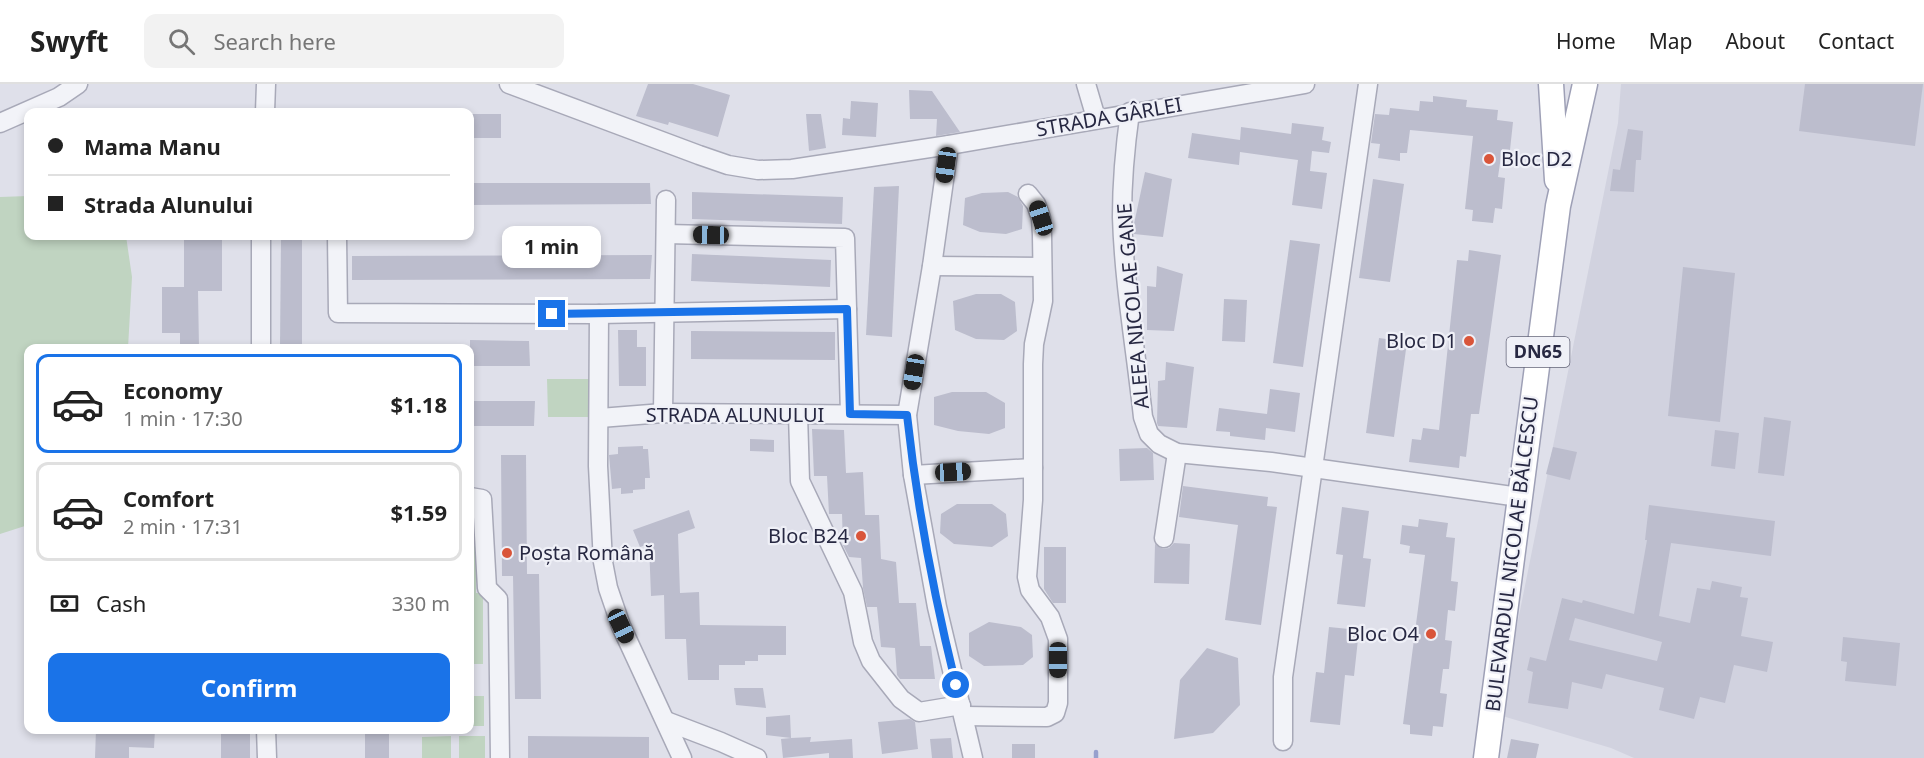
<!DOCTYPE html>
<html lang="en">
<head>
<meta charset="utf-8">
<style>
	:root { --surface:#fff; --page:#f2f2f2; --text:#222; --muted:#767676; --line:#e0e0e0; --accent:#1a73e8 }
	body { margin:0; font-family:"Noto Sans",sans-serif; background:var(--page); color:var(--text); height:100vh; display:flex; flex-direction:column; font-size:22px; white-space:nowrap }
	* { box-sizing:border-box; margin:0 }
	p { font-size:20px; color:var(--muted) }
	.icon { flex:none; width:33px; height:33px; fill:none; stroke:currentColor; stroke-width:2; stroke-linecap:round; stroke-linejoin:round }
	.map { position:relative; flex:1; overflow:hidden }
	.sheet { position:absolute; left:24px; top:260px; width:450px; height:390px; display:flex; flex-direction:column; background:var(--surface); border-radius:12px; box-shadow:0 3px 9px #0003 }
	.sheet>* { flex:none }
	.guide { position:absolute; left:24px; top:24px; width:450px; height:132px; border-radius:12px; box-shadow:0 3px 9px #0003; display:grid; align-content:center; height:132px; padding:0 24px; background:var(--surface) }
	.end { position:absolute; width:27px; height:27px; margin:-14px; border:8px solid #1a73e8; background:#fff; box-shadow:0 0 0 3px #fff }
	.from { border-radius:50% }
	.bubble { position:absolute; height:42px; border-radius:12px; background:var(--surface); box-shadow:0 3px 9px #0003; font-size:20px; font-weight:700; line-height:42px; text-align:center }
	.car { position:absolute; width:18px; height:36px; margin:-18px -9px; border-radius:8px; box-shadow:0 0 4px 2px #0007; background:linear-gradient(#222 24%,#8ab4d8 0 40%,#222 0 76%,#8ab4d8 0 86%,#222 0) }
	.guide b { display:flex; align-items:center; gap:21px; height:57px; font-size:22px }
	.guide b+b { border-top:2px solid var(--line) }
	.guide i { width:15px; height:15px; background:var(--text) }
	ul { padding:10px 0 0; list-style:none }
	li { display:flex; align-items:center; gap:18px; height:99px; margin:0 12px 9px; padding:0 12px; border:3px solid var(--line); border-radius:12px }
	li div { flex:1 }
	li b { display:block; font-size:22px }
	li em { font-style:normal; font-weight:700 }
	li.current { border-color:var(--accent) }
	li>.icon { width:54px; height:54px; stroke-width:1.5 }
	.pay { display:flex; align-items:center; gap:15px; height:66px; padding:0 24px; font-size:22px }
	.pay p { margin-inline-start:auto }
	.primary-button { display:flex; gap:12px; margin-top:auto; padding:12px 24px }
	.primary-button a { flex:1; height:69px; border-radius:12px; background:var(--accent); color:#fff; font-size:24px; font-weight:700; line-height:69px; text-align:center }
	header { display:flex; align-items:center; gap:36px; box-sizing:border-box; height:84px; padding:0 30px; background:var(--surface); border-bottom:2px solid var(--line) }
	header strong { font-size:28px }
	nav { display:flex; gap:33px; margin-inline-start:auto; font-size:21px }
	.search { width:420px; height:54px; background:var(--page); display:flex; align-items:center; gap:15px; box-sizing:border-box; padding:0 21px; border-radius:12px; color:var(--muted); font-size:22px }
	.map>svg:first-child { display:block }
</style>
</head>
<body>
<header>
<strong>Swyft</strong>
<div class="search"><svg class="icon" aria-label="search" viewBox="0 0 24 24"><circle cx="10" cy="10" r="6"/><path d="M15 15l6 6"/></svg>Search here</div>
<nav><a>Home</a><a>Map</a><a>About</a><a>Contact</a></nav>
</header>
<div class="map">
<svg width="1924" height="674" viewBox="0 0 1924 674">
	<rect width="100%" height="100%" fill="#dfe0ea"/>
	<!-- built -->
	<polygon fill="#d1d2df" points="1621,0 1924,0 1924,674 1634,674 1611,664 1499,631 1618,39"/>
	<!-- green -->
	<g fill="#c0d4c1">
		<polygon points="28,112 28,152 126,152 132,193 128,264 28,264 28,441 0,450 0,113"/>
		<polygon points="547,295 590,295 591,333 548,333"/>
		<polygon points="470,462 476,462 476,509 483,509 483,580 470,580"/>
		<rect x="470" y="612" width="14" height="30"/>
		<polygon points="451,652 451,674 422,674 422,653"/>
		<rect x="459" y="652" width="26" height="22"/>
	</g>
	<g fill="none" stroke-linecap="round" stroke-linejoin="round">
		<!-- stream -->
		<polyline stroke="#97a0cd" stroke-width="4.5" points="1096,674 1096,668"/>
	</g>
	<!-- building -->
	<g fill="#bcbdcd" fill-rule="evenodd">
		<polygon points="648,0 693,0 730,11 718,53 669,38 668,41 636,32"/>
		<polygon points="1805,0 1923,0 1915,62 1799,47"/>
		<polygon points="909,6 932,7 960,48 936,52 937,35 910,35"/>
		<polygon points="1433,12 1467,16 1466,23 1498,26 1497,36 1513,38 1510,66 1502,65 1498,93 1505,94 1502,125 1495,124 1493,139 1472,137 1473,126 1465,125 1473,52 1410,46 1407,69 1400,69 1400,77 1378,74 1380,60 1371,59 1375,30 1389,31 1390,24 1419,27 1420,17 1433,18"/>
		<polygon points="851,17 878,19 876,53 842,51 843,34 850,35"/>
		<rect x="470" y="30" width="31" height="24"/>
		<polygon points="806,30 821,30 826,64 809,67"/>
		<polygon points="1292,39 1324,43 1322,56 1331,58 1329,69 1312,67 1310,87 1327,89 1322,125 1292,121 1298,76 1240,68 1239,81 1188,74 1192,49 1240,56 1241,43 1291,50"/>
		<polygon points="1628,45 1643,47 1641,76 1636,76 1634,108 1610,107 1613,85 1620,86"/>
		<polygon points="1145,88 1172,95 1163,153 1134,150 1134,140"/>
		<polygon points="1373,95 1404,100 1390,198 1359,194"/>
		<polygon points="470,99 650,99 651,120 470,121"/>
		<polygon points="899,102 892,253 866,251 874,103"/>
		<polygon points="692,108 843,113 842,140 692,135"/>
		<polygon points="1008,108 1018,113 1023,122 1022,145 1006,150 980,148 963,141 965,114 982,109"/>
		<polygon points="184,152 222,152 222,207 198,207 199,264 180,264 180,249 162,249 162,203 184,203"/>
		<polygon points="281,152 302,152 302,264 280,264"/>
		<polygon points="1290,156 1320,160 1303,283 1273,279"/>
		<polygon points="1469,166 1501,171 1479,330 1471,330 1466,373 1460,372 1459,384 1409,378 1412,355 1421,356 1423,344 1439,346 1457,176 1468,177"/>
		<polygon points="692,170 831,176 830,203 691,197"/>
		<polygon points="652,171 650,195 352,196 352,172"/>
		<polygon points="1157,182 1183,190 1174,247 1147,246 1147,202 1156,203"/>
		<polygon points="1683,183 1735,189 1720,338 1668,332"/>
		<polygon points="976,210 1001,210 1015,218 1017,247 1004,256 976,255 955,246 953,217"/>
		<polygon points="1224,215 1247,216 1245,258 1222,257"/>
		<polygon points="618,246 637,246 637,263 646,263 646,302 619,302"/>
		<polygon points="691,247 835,248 835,276 691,275"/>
		<polygon points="1379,254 1407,258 1394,353 1366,349"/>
		<polygon points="470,256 529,257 530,282 470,282"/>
		<polygon points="1166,278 1194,283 1187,344 1158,342 1157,339 1158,297 1165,296"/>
		<polygon points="1270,305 1300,309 1295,348 1266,344 1265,356 1230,352 1230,348 1216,347 1219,324 1267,330"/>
		<polygon points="952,308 986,308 1005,319 1005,344 989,350 958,347 934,341 934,313"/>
		<polygon points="470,317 535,317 534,342 470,342"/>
		<polygon points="1764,333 1791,337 1784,392 1758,389"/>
		<polygon points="812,345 844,346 846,389 863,388 865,431 879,431 881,475 896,478 899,519 916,519 920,562 931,562 935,595 900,595 897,591 895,564 881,563 877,523 867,523 863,504 861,474 849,473 843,461 842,430 829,430 827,392 814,392"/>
		<polygon points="1715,346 1739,349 1735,385 1711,382"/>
		<polygon points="750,355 774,356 774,368 750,367"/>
		<polygon points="643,362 643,365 648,365 650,394 645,394 645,405 633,406 633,409 621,410 621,404 612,405 609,371 618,370 618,363"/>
		<polygon points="1553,363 1577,368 1570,396 1546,390"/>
		<polygon points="1147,364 1153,369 1154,396 1120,397 1119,365"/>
		<polygon points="501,371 526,371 527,490 539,490 541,615 515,615 513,492 502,492"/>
		<polygon points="1183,402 1268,413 1267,422 1277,423 1261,541 1225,536 1238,441 1179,433"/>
		<polygon points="957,420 992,420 1006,430 1008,452 992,463 954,460 940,449 941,430"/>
		<path d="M1649 421 1775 437 1771 472 1671 459 1659 532 1690 539 1697 504 1710 506 1712 497 1742 503 1740 513 1748 514 1741 552 1773 558 1767 588 1734 581 1725 619 1700 613 1694 635 1659 626 1664 604 1606 590 1602 605 1572 598 1568 625 1528 619 1533 588 1527 586 1530 573 1546 577 1562 514 1582 519 1583 516 1634 530 1647 456H1645ZM1575 534 1662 558 1657 577 1569 556Z"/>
		<polygon points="1342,423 1369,427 1363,474 1371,475 1365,523 1337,520 1343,471 1336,470"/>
		<polygon points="689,426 695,444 678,450 680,509 699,508 700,541 786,542 786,571 758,571 758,577 745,577 745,581 719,581 719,596 688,596 686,555 665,555 664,511 651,512 649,460 640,463 633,446"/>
		<polygon points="1419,435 1448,439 1446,453 1455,454 1451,497 1458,498 1455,527 1448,526 1445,556 1452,557 1449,585 1443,585 1440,609 1447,610 1443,643 1433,642 1432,652 1410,650 1410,641 1403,640 1425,471 1409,469 1410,462 1400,460 1402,441 1418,443"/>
		<polygon points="1174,459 1190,460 1189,500 1154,499 1155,460 1163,465 1169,464"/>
		<polygon points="1044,463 1066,463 1066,519 1053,519 1044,505"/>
		<polygon points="989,538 1021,543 1032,551 1033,573 1023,581 984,582 969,572 969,549"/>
		<polygon points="1329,543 1359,546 1354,592 1345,591 1340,641 1310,638 1316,588 1324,589"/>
		<polygon points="1843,553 1900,559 1896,602 1845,597 1847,578 1841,577"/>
		<polygon points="1207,564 1238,574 1240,621 1213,649 1174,655 1180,596"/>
		<polygon points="734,604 763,604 766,624 736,621"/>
		<polygon points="790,631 791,654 811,653 810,658 852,655 853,674 829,674 829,669 783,674 781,655 791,654 766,651 766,633"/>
		<polygon points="910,635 915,638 918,665 882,670 878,638"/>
		<polygon points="96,645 155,645 154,664 129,663 129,674 95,674"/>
		<rect x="221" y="645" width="29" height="29"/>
		<rect x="365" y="645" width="24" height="29"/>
		<polygon points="528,652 649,653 649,674 528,674"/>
		<polygon points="951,654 953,674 932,674 930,655"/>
		<polygon points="1511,655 1539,660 1536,674 1507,674"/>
		<rect x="1012" y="660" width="23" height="14"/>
	</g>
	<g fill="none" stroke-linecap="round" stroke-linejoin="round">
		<!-- minor casing -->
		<g stroke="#a8a9b8" stroke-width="21">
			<g id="minor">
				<polyline points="509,0 699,71 728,81 758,86 792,85 949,61 1305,0"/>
				<polyline points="1086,0 1096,34"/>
				<polyline points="265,28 266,0"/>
				<path d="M1130 28C1125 63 1122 98 1122 133 1124 200 1136 267 1143 333L1149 350 1159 360 1177 369 1271 378 1519 413"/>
				<polyline points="0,39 59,13 78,0"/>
				<polyline points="949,61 932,182 907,331 913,391 937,523 973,674"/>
				<polyline points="666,150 845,154 850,330"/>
				<polyline points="337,152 338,229 599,230 847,225"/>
				<polyline points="932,182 1042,183"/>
				<polyline points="599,230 598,382 603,478 608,504 621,542 682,674"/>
				<polyline points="261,264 261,152"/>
				<polyline points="663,329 666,116"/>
				<polyline points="798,330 800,397 853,508 863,558 871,577 901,615 919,628 961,621"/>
				<polyline points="600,334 663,329 907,331"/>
				<polyline points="913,391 1033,384"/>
				<polyline points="470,413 482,415 487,504 498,515 500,674"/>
				<polyline points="1164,454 1177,369"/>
				<polyline points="964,632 1047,633 1055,629 1058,619 1058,555 1050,533 1030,506 1027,493 1033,416 1033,280 1034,260 1043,217 1042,151 1041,134 1036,120 1028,110"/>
				<polyline points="666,637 721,658 757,674"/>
				<polyline points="266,645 267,674"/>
				<polyline points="1283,657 1283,593 1368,0"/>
			</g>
		</g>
		<!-- major casing -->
		<g stroke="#9ea0b6" stroke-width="27">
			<g id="major">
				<polyline points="1551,0 1557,96"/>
				<polyline points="1486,674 1558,122 1585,0"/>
			</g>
		</g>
		<!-- minor -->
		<use href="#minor" stroke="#f2f3f8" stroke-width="18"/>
		<!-- major -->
		<use href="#major" stroke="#fff" stroke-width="24"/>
	</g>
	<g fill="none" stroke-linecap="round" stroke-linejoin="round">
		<!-- route -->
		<path stroke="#1a73e8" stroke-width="8" d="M552 230 847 225 850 330 907 331C917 422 934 512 956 601"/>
	</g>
	<!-- markers -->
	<g fill="#d9553a" stroke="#eff0f7" stroke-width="2">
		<circle cx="1489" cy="75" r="6"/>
		<circle cx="1469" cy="257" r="6"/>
		<circle cx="861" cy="452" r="6"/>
		<circle cx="507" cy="469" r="6"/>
		<circle cx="1431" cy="550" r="6"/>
	</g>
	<g text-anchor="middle" stroke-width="4.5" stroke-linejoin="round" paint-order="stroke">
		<!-- shield labels -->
		<rect fill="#eff0f7" stroke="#636478" stroke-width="1.5" x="1506.5" y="253" width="63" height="30" rx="4.5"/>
		<g font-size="18" font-weight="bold" fill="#272842">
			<text x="1538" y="274">DN65</text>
		</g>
		<!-- street labels -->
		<g font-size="20" fill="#272842" stroke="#eff0f7">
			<text transform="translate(1109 33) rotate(-10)" y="7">STRADA GÂRLEI</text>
			<text transform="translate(1133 222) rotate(-95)" y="7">ALEEA NICOLAE GANE</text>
			<text x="735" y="338">STRADA ALUNULUI</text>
			<text transform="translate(1512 470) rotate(-83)" y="7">BULEVARDUL NICOLAE BĂLCESCU</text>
		</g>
		<!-- poi labels -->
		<g font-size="20" fill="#272842" stroke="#eff0f7" text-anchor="end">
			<text x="1501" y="82" text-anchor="start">Bloc D2</text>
			<text x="1457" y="264">Bloc D1</text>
			<text x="849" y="459">Bloc B24</text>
			<text x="519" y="476" text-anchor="start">Poșta Română</text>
			<text x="1419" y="557">Bloc O4</text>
		</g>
	</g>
</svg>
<i class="end from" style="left:956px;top:601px"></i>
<i class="end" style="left:552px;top:230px"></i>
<div class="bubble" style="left:502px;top:142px;width:99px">1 min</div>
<i class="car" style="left:946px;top:81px;rotate:188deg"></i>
<i class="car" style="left:1041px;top:134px;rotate:342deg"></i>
<i class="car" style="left:711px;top:151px;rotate:271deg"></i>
<i class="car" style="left:914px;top:288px;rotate:189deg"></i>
<i class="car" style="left:953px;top:388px;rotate:87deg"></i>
<i class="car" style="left:621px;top:542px;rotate:155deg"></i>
<i class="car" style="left:1058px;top:576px;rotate:180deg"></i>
<div class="guide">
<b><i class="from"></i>Mama Manu</b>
<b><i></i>Strada Alunului</b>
</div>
<section class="sheet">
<ul>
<li class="current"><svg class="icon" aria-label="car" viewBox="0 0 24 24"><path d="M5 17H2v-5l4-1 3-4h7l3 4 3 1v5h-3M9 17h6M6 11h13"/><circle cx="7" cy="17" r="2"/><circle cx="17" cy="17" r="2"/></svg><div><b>Economy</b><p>1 min · 17:30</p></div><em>$1.18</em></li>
<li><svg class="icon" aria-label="car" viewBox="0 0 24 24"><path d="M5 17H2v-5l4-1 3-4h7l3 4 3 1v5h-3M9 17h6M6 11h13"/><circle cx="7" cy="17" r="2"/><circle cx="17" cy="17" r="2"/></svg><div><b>Comfort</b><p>2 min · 17:31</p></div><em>$1.59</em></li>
</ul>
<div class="pay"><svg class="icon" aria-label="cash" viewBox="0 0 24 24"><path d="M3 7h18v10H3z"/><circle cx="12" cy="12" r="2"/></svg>Cash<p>330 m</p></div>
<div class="primary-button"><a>Confirm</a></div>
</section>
</div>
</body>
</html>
